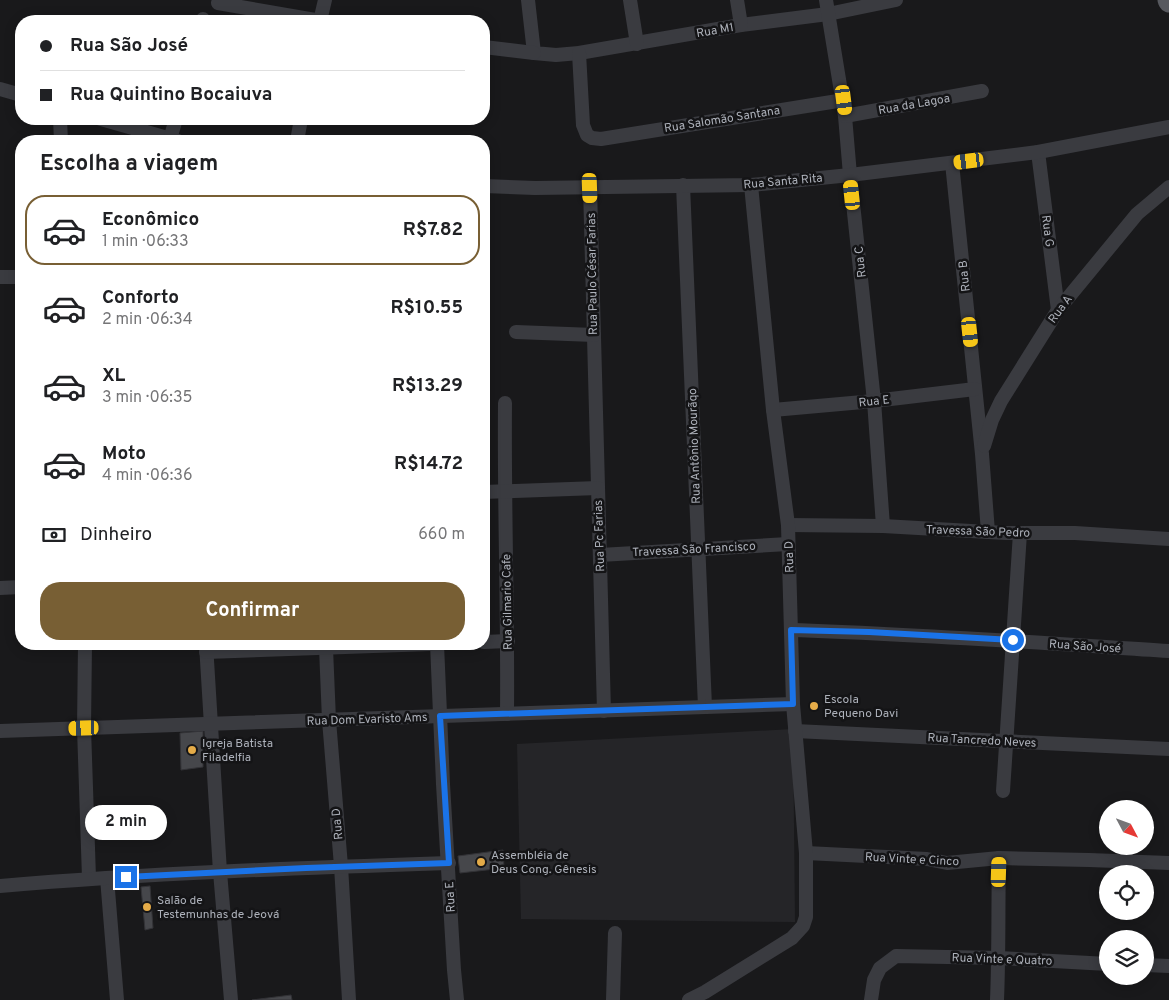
<!DOCTYPE html>
<html lang="pt">
<head>
<meta charset="utf-8">
<style>
	:root { --surface:#fff; --page:#f6f6f6; --text:#202124; --muted:#757577; --line:#e0e0e0; --accent:#785f34 }
	body { margin:0; font-family:Overpass,sans-serif; background:var(--page); color:var(--text); height:100vh; display:flex; flex-direction:column; font-size:19px; white-space:nowrap }
	* { box-sizing:border-box; margin:0 }
	p { font-size:16px; color:var(--muted) }
	.icon { flex:none; width:28px; height:28px; fill:none; stroke:currentColor; stroke-width:2; stroke-linecap:round; stroke-linejoin:round }
	.map { position:relative; flex:1; overflow:hidden }
	.panel { position:absolute; left:15px; top:135px; width:475px; height:515px; display:flex; flex-direction:column; background:var(--surface); border-radius:20px; box-shadow:0 2px 12px #0003 }
	.panel>* { flex:none }
	.banner { position:absolute; left:15px; top:15px; width:475px; height:110px; border-radius:20px; box-shadow:0 2px 12px #0003; display:grid; align-content:center; height:110px; padding:0 25px; background:var(--surface) }
	.needle { width:32px; rotate:131deg }
	.tools { position:absolute; left:1099px; top:800px; display:grid; gap:10px }
	.tools a { display:grid; place-items:center; width:55px; height:55px; border-radius:50%; background:var(--surface); box-shadow:0 2px 12px #0003; font-size:25px }
	.end { position:absolute; width:22px; height:22px; margin:-11px; border:6px solid #1a73e8; background:#fff; box-shadow:0 0 0 2px #fff }
	.from { border-radius:50% }
	.bubble { position:absolute; height:35px; border-radius:18px; background:var(--surface); box-shadow:0 2px 12px #0003; font-size:16px; font-weight:700; line-height:35px; text-align:center }
	.car { position:absolute; width:15px; height:30px; margin:-15px -8px; border-radius:6px; box-shadow:0 0 4px 1px #0007; background:linear-gradient(#f5c518 24%,#345 0 40%,#f5c518 0 76%,#345 0 86%,#f5c518 0) }
	.banner b { display:flex; align-items:center; gap:18px; height:48px; font-size:19px }
	.banner b+b { border-top:1px solid var(--line) }
	.banner i { width:12px; height:12px; background:var(--text) }
	ul { padding:0; list-style:none }
	li { display:flex; align-items:center; gap:15px; height:70px; margin:0 10px 8px; padding:0 15px; border:2px solid transparent; border-radius:20px }
	li div { flex:1 }
	li b { display:block; font-size:19px }
	li em { font-style:normal; font-weight:700 }
	li.on { border-color:var(--accent) }
	li>.icon { width:45px; height:45px; stroke-width:1.5 }
	h2 { padding:0 25px; font-size:22px; line-height:60px }
	.pay { display:flex; align-items:center; gap:12px; height:55px; padding:0 25px; font-size:19px }
	.pay p { margin-inline-start:auto }
	.cta { display:flex; gap:10px; margin-top:auto; padding:10px 25px }
	.cta a { flex:1; height:58px; border-radius:20px; background:var(--accent); color:#fff; font-size:20px; font-weight:700; line-height:58px; text-align:center }
	.map>svg:first-child { display:block }
</style>
</head>
<body>
<div class="map">
<svg width="1169" height="1000" viewBox="0 0 1169 1000">
	<rect width="100%" height="100%" fill="#19191b"/>
	<!-- built -->
	<polygon fill="#252528" points="793,729 795,922 521,919 517,744"/>
	<!-- building -->
	<g fill="#46474b" stroke="#333337">
		<polygon points="203,731 203,767 181,770 180,733"/>
		<polygon points="503,850 504,868 460,873 458,856"/>
		<polygon points="150,886 153,928 145,930 141,887"/>
		<polygon points="291,995 292,1000 252,1000"/>
	</g>
	<g fill="none" stroke-linecap="round" stroke-linejoin="round">
		<!-- minor -->
		<g stroke="#3a3b40" stroke-width="14">
			<polyline points="528,0 534,53 556,55 579,53 741,25 828,14 896,0"/>
			<polyline points="630,0 637,44"/>
			<polyline points="737,0 741,25"/>
			<polyline points="826,0 845,116 850,175 874,401 883,526"/>
			<polyline points="218,3 321,21"/>
			<polyline points="203,21 203,19"/>
			<polyline points="320,21 325,0"/>
			<polyline points="484,47 534,53"/>
			<polyline points="579,53 583,125 587,135 592,138 601,139 844,100"/>
			<polyline points="0,89 21,95"/>
			<polyline points="845,116 982,91"/>
			<polyline points="60,119 61,141"/>
			<polyline points="101,119 178,141"/>
			<polyline points="170,139 176,119"/>
			<polyline points="297,141 301,119"/>
			<polyline points="1038,152 1058,310"/>
			<polyline points="952,163 982,454 988,532"/>
			<polyline points="683,185 705,707"/>
			<polyline points="484,186 535,188 751,185 850,175 1038,152 1169,127"/>
			<polyline points="590,187 604,711"/>
			<polyline points="0,277 21,277"/>
			<polyline points="516,332 594,335"/>
			<path d="M505 403C504 507 508 610 507 714"/>
			<polyline points="773,410 874,401 975,389"/>
			<polyline points="984,446 992,420 1001,401 1058,310 1137,214 1169,187"/>
			<polyline points="484,492 598,488"/>
			<polyline points="788,525 883,526 1006,533 1075,533 1169,539"/>
			<polyline points="600,555 788,544"/>
			<polyline points="0,588 21,587"/>
			<path d="M791 630C917 634 1043 643 1169 651"/>
			<polyline points="484,642 508,641"/>
			<polyline points="85,644 84,728 89,878"/>
			<polyline points="206,644 220,872 231,1000"/>
			<polyline points="437,644 443,784 454,970 457,1000"/>
			<polyline points="326,648 329,720 341,866 349,1000"/>
			<polyline points="206,652 430,644"/>
			<polyline points="0,731 793,704"/>
			<polyline points="795,731 1169,749"/>
			<polyline points="1003,791 1020,533"/>
			<polyline points="806,853 927,859 947,863 999,858 1089,860 1169,863"/>
			<polyline points="107,878 117,1000"/>
			<path d="M0 886C149 873 299 868 449 863"/>
			<polyline points="1145,965 1169,966"/>
			<polyline points="613,1000 615,933"/>
			<polyline points="689,1000 705,992 792,938 803,926 806,917 806,853 793,704 788,525 773,410 751,185"/>
			<polyline points="871,1000 874,980 880,968 896,956 999,958 1108,964"/>
			<path d="M997 1000C999 953 998 906 999 858"/>
		</g>
		<!-- primary -->
		<polyline stroke="#57595f" stroke-width="21" points="1168,0 1169,2"/>
	</g>
	<g fill="none" stroke-linecap="round" stroke-linejoin="round">
		<!-- route -->
		<polyline stroke="#1a73e8" stroke-width="6" points="126,877 306,868 449,863 440,716 793,704 791,630 869,632 1013,640"/>
	</g>
	<!-- markers -->
	<g fill="#e4ab48" stroke="#141416" stroke-width="2">
		<circle cx="814" cy="706" r="5"/>
		<circle cx="192" cy="750" r="5"/>
		<circle cx="481" cy="862" r="5"/>
		<circle cx="147" cy="907" r="5"/>
	</g>
	<g text-anchor="middle" stroke-width="5" stroke-linejoin="round" paint-order="stroke">
		<!-- street labels -->
		<g font-size="12" fill="#adb1ba" stroke="#141416">
			<text transform="translate(715 30) rotate(-10)" y="4">Rua M1</text>
			<text transform="translate(914 104) rotate(-10)" y="4">Rua da Lagoa</text>
			<text transform="translate(722 119) rotate(-9)" y="4">Rua Salomão Santana</text>
			<text transform="translate(783 181) rotate(-5)" y="4">Rua Santa Rita</text>
			<text transform="translate(1048 231) rotate(83)" y="4">Rua G</text>
			<text transform="translate(860 262) rotate(-96)" y="4">Rua C</text>
			<text transform="translate(592 274) rotate(-91)" y="4">Rua Paulo César Farias</text>
			<text transform="translate(964 276) rotate(-96)" y="4">Rua B</text>
			<text transform="translate(1060 309) rotate(-54)" y="4">Rua A</text>
			<text transform="translate(874 401) rotate(-6)" y="4">Rua E</text>
			<text transform="translate(694 446) rotate(-92)" y="4">Rua Antônio Mourãqo</text>
			<text transform="translate(978 531) rotate(2)" y="4">Travessa São Pedro</text>
			<text transform="translate(599 536) rotate(-92)" y="4">Rua Pc Farias</text>
			<text transform="translate(694 549) rotate(-3)" y="4">Travessa São Francisco</text>
			<text transform="translate(789 557) rotate(-92)" y="4">Rua D</text>
			<text transform="translate(507 602) rotate(-91)" y="4">Rua Gilmario Cafe</text>
			<text transform="translate(1085 646) rotate(4)" y="4">Rua São José</text>
			<text transform="translate(367 719) rotate(-2)" y="4">Rua Dom Evaristo Ams</text>
			<text transform="translate(982 740) rotate(3)" y="4">Rua Tancredo Neves</text>
			<text transform="translate(337 824) rotate(-95)" y="4">Rua D</text>
			<text transform="translate(912 859) rotate(3)" y="4">Rua Vinte e Cinco</text>
			<text transform="translate(450 897) rotate(-93)" y="4">Rua E</text>
			<text transform="translate(1002 959) rotate(2)" y="4">Rua Vinte e Quatro</text>
		</g>
		<!-- poi labels -->
		<g font-size="12" fill="#adb1ba" stroke="#141416" text-anchor="start">
			<text x="824" y="703">Escola<tspan x="824" dy="14">Pequeno Davi</tspan></text>
			<text x="202" y="747">Igreja Batista<tspan x="202" dy="14">Filadelfia</tspan></text>
			<text x="491" y="859">Assembléia de<tspan x="491" dy="14">Deus Cong. Gênesis</tspan></text>
			<text x="157" y="904">Salão de<tspan x="157" dy="14">Testemunhas de Jeová</tspan></text>
		</g>
	</g>
</svg>
<div class="tools">
<a><svg class="needle" viewBox="-14 -14 28 28"><path d="M0-13l5 13h-10z" fill="#e53935"/><path d="M0 13l5-13h-10z" fill="#757577"/></svg></a>
<a><svg class="icon" aria-label="locate" viewBox="0 0 24 24"><circle cx="12" cy="12" r="6"/><path d="M12 2v4M12 18v4M2 12h4M18 12h4"/></svg></a>
<a><svg class="icon" aria-label="layers" viewBox="0 0 24 24"><path d="M12 4l9 5-9 5-9-5zM3 14l9 5 9-5"/></svg></a>
</div>
<i class="end from" style="left:1013px;top:640px"></i>
<i class="end" style="left:126px;top:877px"></i>
<div class="bubble" style="left:85px;top:805px;width:82px">2 min</div>
<i class="car" style="left:844px;top:100px;rotate:173deg"></i>
<i class="car" style="left:969px;top:161px;rotate:263deg"></i>
<i class="car" style="left:590px;top:188px;rotate:178deg"></i>
<i class="car" style="left:852px;top:195px;rotate:354deg"></i>
<i class="car" style="left:970px;top:332px;rotate:174deg"></i>
<i class="car" style="left:84px;top:728px;rotate:268deg"></i>
<i class="car" style="left:999px;top:872px;rotate:2deg"></i>
<div class="banner">
<b><i class="from"></i>Rua São José</b>
<b><i></i>Rua Quintino Bocaiuva</b>
</div>
<section class="panel">
<h2>Escolha a viagem</h2>
<ul>
<li class="on"><svg class="icon" aria-label="car" viewBox="0 0 24 24"><path d="M5 17H2v-5l4-1 3-4h7l3 4 3 1v5h-3M9 17h6M6 11h13"/><circle cx="7" cy="17" r="2"/><circle cx="17" cy="17" r="2"/></svg><div><b>Econômico</b><p>1 min · 06:33</p></div><em>R$7.82</em></li>
<li><svg class="icon" aria-label="car" viewBox="0 0 24 24"><path d="M5 17H2v-5l4-1 3-4h7l3 4 3 1v5h-3M9 17h6M6 11h13"/><circle cx="7" cy="17" r="2"/><circle cx="17" cy="17" r="2"/></svg><div><b>Conforto</b><p>2 min · 06:34</p></div><em>R$10.55</em></li>
<li><svg class="icon" aria-label="car" viewBox="0 0 24 24"><path d="M5 17H2v-5l4-1 3-4h7l3 4 3 1v5h-3M9 17h6M6 11h13"/><circle cx="7" cy="17" r="2"/><circle cx="17" cy="17" r="2"/></svg><div><b>XL</b><p>3 min · 06:35</p></div><em>R$13.29</em></li>
<li><svg class="icon" aria-label="car" viewBox="0 0 24 24"><path d="M5 17H2v-5l4-1 3-4h7l3 4 3 1v5h-3M9 17h6M6 11h13"/><circle cx="7" cy="17" r="2"/><circle cx="17" cy="17" r="2"/></svg><div><b>Moto</b><p>4 min · 06:36</p></div><em>R$14.72</em></li>
</ul>
<div class="pay"><svg class="icon" aria-label="cash" viewBox="0 0 24 24"><path d="M3 7h18v10H3z"/><circle cx="12" cy="12" r="2"/></svg>Dinheiro<p>660 m</p></div>
<div class="cta"><a>Confirmar</a></div>
</section>
</div>
</body>
</html>
